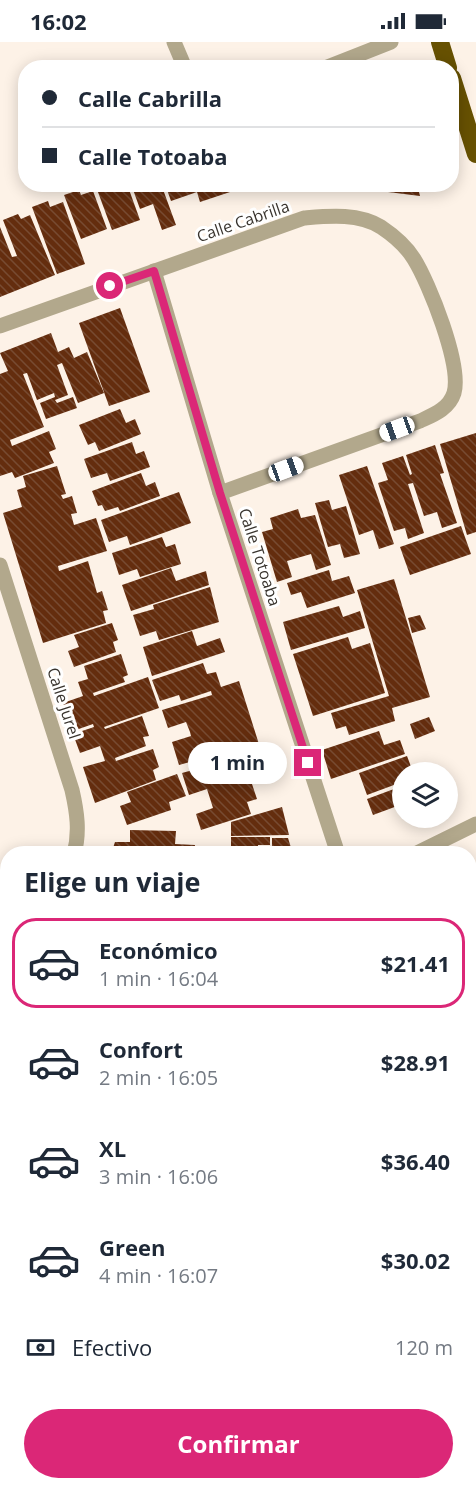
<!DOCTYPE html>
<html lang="es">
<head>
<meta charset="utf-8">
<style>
	:root { --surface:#fff; --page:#f2f2f3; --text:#1f2937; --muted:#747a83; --line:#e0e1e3; --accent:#db2777 }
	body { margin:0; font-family:"Open Sans",sans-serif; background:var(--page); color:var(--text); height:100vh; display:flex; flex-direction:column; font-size:22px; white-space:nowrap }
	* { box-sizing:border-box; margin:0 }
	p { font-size:20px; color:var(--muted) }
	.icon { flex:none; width:33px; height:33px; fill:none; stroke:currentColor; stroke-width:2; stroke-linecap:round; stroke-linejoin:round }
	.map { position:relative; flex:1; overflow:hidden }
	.panel { position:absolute; left:0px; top:804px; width:477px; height:644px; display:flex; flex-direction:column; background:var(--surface); border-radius:24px 24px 0 0; box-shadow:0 3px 15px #0003 }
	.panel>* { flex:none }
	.banner { position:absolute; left:18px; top:18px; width:441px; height:132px; border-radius:24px; box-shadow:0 3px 15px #0003; display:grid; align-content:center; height:132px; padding:0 24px; background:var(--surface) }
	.tools { position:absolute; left:392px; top:720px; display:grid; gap:12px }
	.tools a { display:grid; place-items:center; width:66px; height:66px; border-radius:50%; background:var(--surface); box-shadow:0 3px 15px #0003; font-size:30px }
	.end { position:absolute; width:27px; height:27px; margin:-14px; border:8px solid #db2777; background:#fff; box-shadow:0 0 0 3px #fff }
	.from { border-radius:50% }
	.bubble { position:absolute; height:42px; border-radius:21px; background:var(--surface); box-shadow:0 3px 15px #0003; font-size:20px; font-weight:700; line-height:42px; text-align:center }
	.car { position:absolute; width:18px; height:36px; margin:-18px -9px; border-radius:8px; box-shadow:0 0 4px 2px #0007; background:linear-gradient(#fff 24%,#345 0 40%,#fff 0 76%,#345 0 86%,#fff 0) }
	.banner b { display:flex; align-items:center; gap:21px; height:57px; font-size:22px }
	.banner b+b { border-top:2px solid var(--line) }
	.banner i { width:15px; height:15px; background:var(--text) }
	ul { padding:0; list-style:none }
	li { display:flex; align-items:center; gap:18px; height:90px; margin:0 12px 9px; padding:0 12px; border:3px solid transparent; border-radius:24px }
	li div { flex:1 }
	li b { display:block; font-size:22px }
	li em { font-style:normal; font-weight:700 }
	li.selected { border-color:var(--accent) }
	li>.icon { width:54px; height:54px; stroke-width:1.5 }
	h2 { padding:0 24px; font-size:27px; line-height:72px }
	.pay { display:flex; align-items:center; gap:15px; height:66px; padding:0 24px; font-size:22px }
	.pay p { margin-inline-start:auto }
	.action { display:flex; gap:12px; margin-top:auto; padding:12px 24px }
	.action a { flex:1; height:69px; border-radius:36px; background:var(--accent); color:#fff; font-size:24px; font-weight:700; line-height:69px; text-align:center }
	.status { display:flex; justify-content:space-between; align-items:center; height:42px; padding:0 30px; background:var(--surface); direction:ltr }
	.status svg { height:16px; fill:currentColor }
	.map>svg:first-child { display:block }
</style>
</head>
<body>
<div class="status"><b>16:02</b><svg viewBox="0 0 49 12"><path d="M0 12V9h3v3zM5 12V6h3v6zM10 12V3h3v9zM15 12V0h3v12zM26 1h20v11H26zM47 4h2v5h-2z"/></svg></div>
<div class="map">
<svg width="476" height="1447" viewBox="0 0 476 1447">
	<defs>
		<pattern id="building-back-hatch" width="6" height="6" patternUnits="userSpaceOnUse" patternTransform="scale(1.5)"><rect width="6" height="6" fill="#642d0e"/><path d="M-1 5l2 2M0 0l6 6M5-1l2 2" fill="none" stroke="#774b32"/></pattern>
	</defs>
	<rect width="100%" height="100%" fill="#fdf2e7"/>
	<!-- building -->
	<g fill="url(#building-back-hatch)">
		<polygon points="95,142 127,142 140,178 112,188"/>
		<polygon points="131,142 161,142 176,183 162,188 153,162 140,167"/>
		<polygon points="165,142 231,142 233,149 200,160 197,150 171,159"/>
		<polygon points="251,142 266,142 266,143 253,148"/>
		<polygon points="363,142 417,142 420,154 364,147"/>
		<polygon points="79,148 81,153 93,149 107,187 81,197 64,153"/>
		<polygon points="48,159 50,165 63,160 85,222 57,232 32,165"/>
		<polygon points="18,172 21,177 30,173 55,233 0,255 0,185 12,215 17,214 3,178"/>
		<polygon points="120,266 150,350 109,364 79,281"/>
		<polygon points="51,291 58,310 69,305 74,316 87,310 104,351 78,361 62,321 57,323 68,353 55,358 57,361 73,355 77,366 46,377 40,361 55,355 54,351 37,358 27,331 23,332 44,385 10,398 12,404 49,389 56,407 49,410 54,421 15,436 12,430 0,434 0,332 8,329 0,311"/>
		<polygon points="120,367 126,381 135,377 141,392 99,409 95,400 88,403 79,383"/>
		<polygon points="476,391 476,490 467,493 440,402"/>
		<polygon points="132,400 136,412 144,409 150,425 110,439 107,431 91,436 84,417"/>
		<polygon points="435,403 444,431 440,432 457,481 442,486 437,470 424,474 413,441 408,442 424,491 408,497 405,486 394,489 378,441 388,438 382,421 403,414 410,433 412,432 406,413"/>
		<polygon points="57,424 66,452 61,453 63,457 72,454 77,471 71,472 74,483 96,476 107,509 58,524 59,529 88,519 97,551 102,549 108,568 103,569 106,581 43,601 3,471 22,465 17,448 26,445 23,434"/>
		<polygon points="367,424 394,502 379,507 373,488 359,493 339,433"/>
		<polygon points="141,431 146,444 155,440 160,454 120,469 118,465 105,469 102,463 98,464 92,449"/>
		<polygon points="179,450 191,481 130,503 127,494 109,500 101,478"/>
		<polygon points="329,458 332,468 346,464 360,512 344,516 340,502 328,505 315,461"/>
		<polygon points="298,467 301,476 315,473 331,523 316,528 311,512 287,519 292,535 277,540 262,490 273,487 270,476"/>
		<polygon points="461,484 471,512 410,533 400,505"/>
		<polygon points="162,495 166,505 175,502 181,522 140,535 137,527 119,533 112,511"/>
		<polygon points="171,526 176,539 206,529 209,543 131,569 122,543"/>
		<polygon points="329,528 332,539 349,534 355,551 307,566 301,550 291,553 287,541"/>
		<polygon points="394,537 430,655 392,666 395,679 349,693 346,684 336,687 331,671 389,654 357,548"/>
		<polygon points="210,545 219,580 159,598 156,589 140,594 133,573 154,567 153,563"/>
		<polygon points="339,564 343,575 360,569 365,586 291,608 283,580"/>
		<polygon points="420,573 426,587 412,591 408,576"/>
		<polygon points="112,581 118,598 113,600 116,610 74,625 68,609 79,605 74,593"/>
		<polygon points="192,589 197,604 220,596 225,610 152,634 143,605"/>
		<polygon points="348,595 352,607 370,601 385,651 313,674 293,612"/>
		<polygon points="121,612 128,633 123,635 125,640 93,651 94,654 148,635 159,666 104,685 105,687 142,674 149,694 143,695 146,704 115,716 116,719 153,707 159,725 153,728 156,738 95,761 83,725 105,719 100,704 80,711 73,692 94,685 93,682 73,689 63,661 83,654 78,640 88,637 84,624"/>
		<polygon points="203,621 207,632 216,630 221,645 239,639 264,718 236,727 237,730 247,727 257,757 247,760 251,772 201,788 196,772 213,766 207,747 189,753 182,731 200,726 197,718 179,723 172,700 191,694 190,690 186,680 168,686 162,668 212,653 211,649 181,659 179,653 160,659 152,638"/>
		<polygon points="429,675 435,689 415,697 410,682"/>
		<polygon points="379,689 384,703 400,698 405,712 331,737 322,708"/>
		<polygon points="407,714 413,730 402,730 402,740 367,753 359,731"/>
		<polygon points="177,732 186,754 169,760 171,768 127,783 120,764 131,760 127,750"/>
		<polygon points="394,747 400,763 373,773 367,757"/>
		<polygon points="282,765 289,793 231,794 231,780"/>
		<polygon points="130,788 176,789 175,802 195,803 194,812 111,812 115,800 130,800"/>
		<polygon points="231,795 270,795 270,803 258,803 258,812 213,812 213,806 231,806"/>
		<polygon points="272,796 288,796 293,812 260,812 260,808 272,808"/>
	</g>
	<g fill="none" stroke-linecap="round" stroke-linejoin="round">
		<!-- minor -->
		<g stroke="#b2a88c" stroke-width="15">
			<polyline points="174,0 185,26"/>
			<polyline points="325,26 391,0"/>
			<polyline points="154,229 220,451 338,812"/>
			<path d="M0 284 304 176C329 174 358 171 381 185 393 193 406 204 414 217 429 241 462 323 454 351 449 367 433 373 420 379L220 451"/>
			<path d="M0 523 72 748C77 770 80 790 74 812"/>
			<polyline points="415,812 476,782"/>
			<polyline points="0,951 8,938"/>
			<polyline points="0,981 8,985"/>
			<polyline points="0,1244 8,1248"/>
			<polyline points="470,1250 476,1272"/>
			<polyline points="283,1440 285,1447"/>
		</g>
		<!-- highway -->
		<g stroke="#675102" stroke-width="18">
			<polyline points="440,0 448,26"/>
			<polyline points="452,36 476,112"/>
		</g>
	</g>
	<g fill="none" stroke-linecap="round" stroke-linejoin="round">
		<!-- route -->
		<polyline stroke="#db2777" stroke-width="8" points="110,244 154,229 220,451 308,721"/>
	</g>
	<g text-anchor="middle" stroke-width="6" stroke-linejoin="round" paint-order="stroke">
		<!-- street labels -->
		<g font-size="16" fill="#39342e" stroke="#fff">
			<text transform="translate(243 179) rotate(-19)" y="6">Calle Cabrilla</text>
			<text transform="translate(260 515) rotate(72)" y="6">Calle Totoaba</text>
			<text transform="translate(64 661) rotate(72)" y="6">Calle Jurel</text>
		</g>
	</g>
</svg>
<div class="tools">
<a><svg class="icon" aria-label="layers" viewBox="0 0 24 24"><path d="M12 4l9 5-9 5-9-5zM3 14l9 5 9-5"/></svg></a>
</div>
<i class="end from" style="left:110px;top:244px"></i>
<i class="end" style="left:308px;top:721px"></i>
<div class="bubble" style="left:188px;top:700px;width:99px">1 min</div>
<i class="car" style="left:397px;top:387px;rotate:250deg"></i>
<i class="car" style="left:286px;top:427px;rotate:70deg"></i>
<div class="banner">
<b><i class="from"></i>Calle Cabrilla</b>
<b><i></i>Calle Totoaba</b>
</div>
<section class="panel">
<h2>Elige un viaje</h2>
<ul>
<li class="selected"><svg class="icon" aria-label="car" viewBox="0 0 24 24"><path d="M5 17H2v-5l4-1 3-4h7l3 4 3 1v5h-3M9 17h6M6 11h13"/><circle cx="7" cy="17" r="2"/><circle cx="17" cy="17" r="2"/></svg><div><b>Económico</b><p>1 min · 16:04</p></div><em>$21.41</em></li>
<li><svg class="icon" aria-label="car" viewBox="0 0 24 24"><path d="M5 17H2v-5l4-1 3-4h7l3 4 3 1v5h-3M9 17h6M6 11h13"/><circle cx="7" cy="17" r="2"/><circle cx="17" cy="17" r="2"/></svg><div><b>Confort</b><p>2 min · 16:05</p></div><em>$28.91</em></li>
<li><svg class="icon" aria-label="car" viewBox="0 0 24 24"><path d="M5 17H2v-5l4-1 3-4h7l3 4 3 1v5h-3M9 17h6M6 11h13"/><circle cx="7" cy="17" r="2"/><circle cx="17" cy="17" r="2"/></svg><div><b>XL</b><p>3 min · 16:06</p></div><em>$36.40</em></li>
<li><svg class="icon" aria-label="car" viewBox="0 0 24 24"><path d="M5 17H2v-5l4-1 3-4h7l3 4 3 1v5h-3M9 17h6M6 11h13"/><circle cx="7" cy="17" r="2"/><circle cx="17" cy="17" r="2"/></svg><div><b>Green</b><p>4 min · 16:07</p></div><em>$30.02</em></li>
</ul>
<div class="pay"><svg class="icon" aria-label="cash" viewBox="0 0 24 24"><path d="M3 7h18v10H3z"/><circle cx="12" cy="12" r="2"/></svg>Efectivo<p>120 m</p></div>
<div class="action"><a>Confirmar</a></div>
</section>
</div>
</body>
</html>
